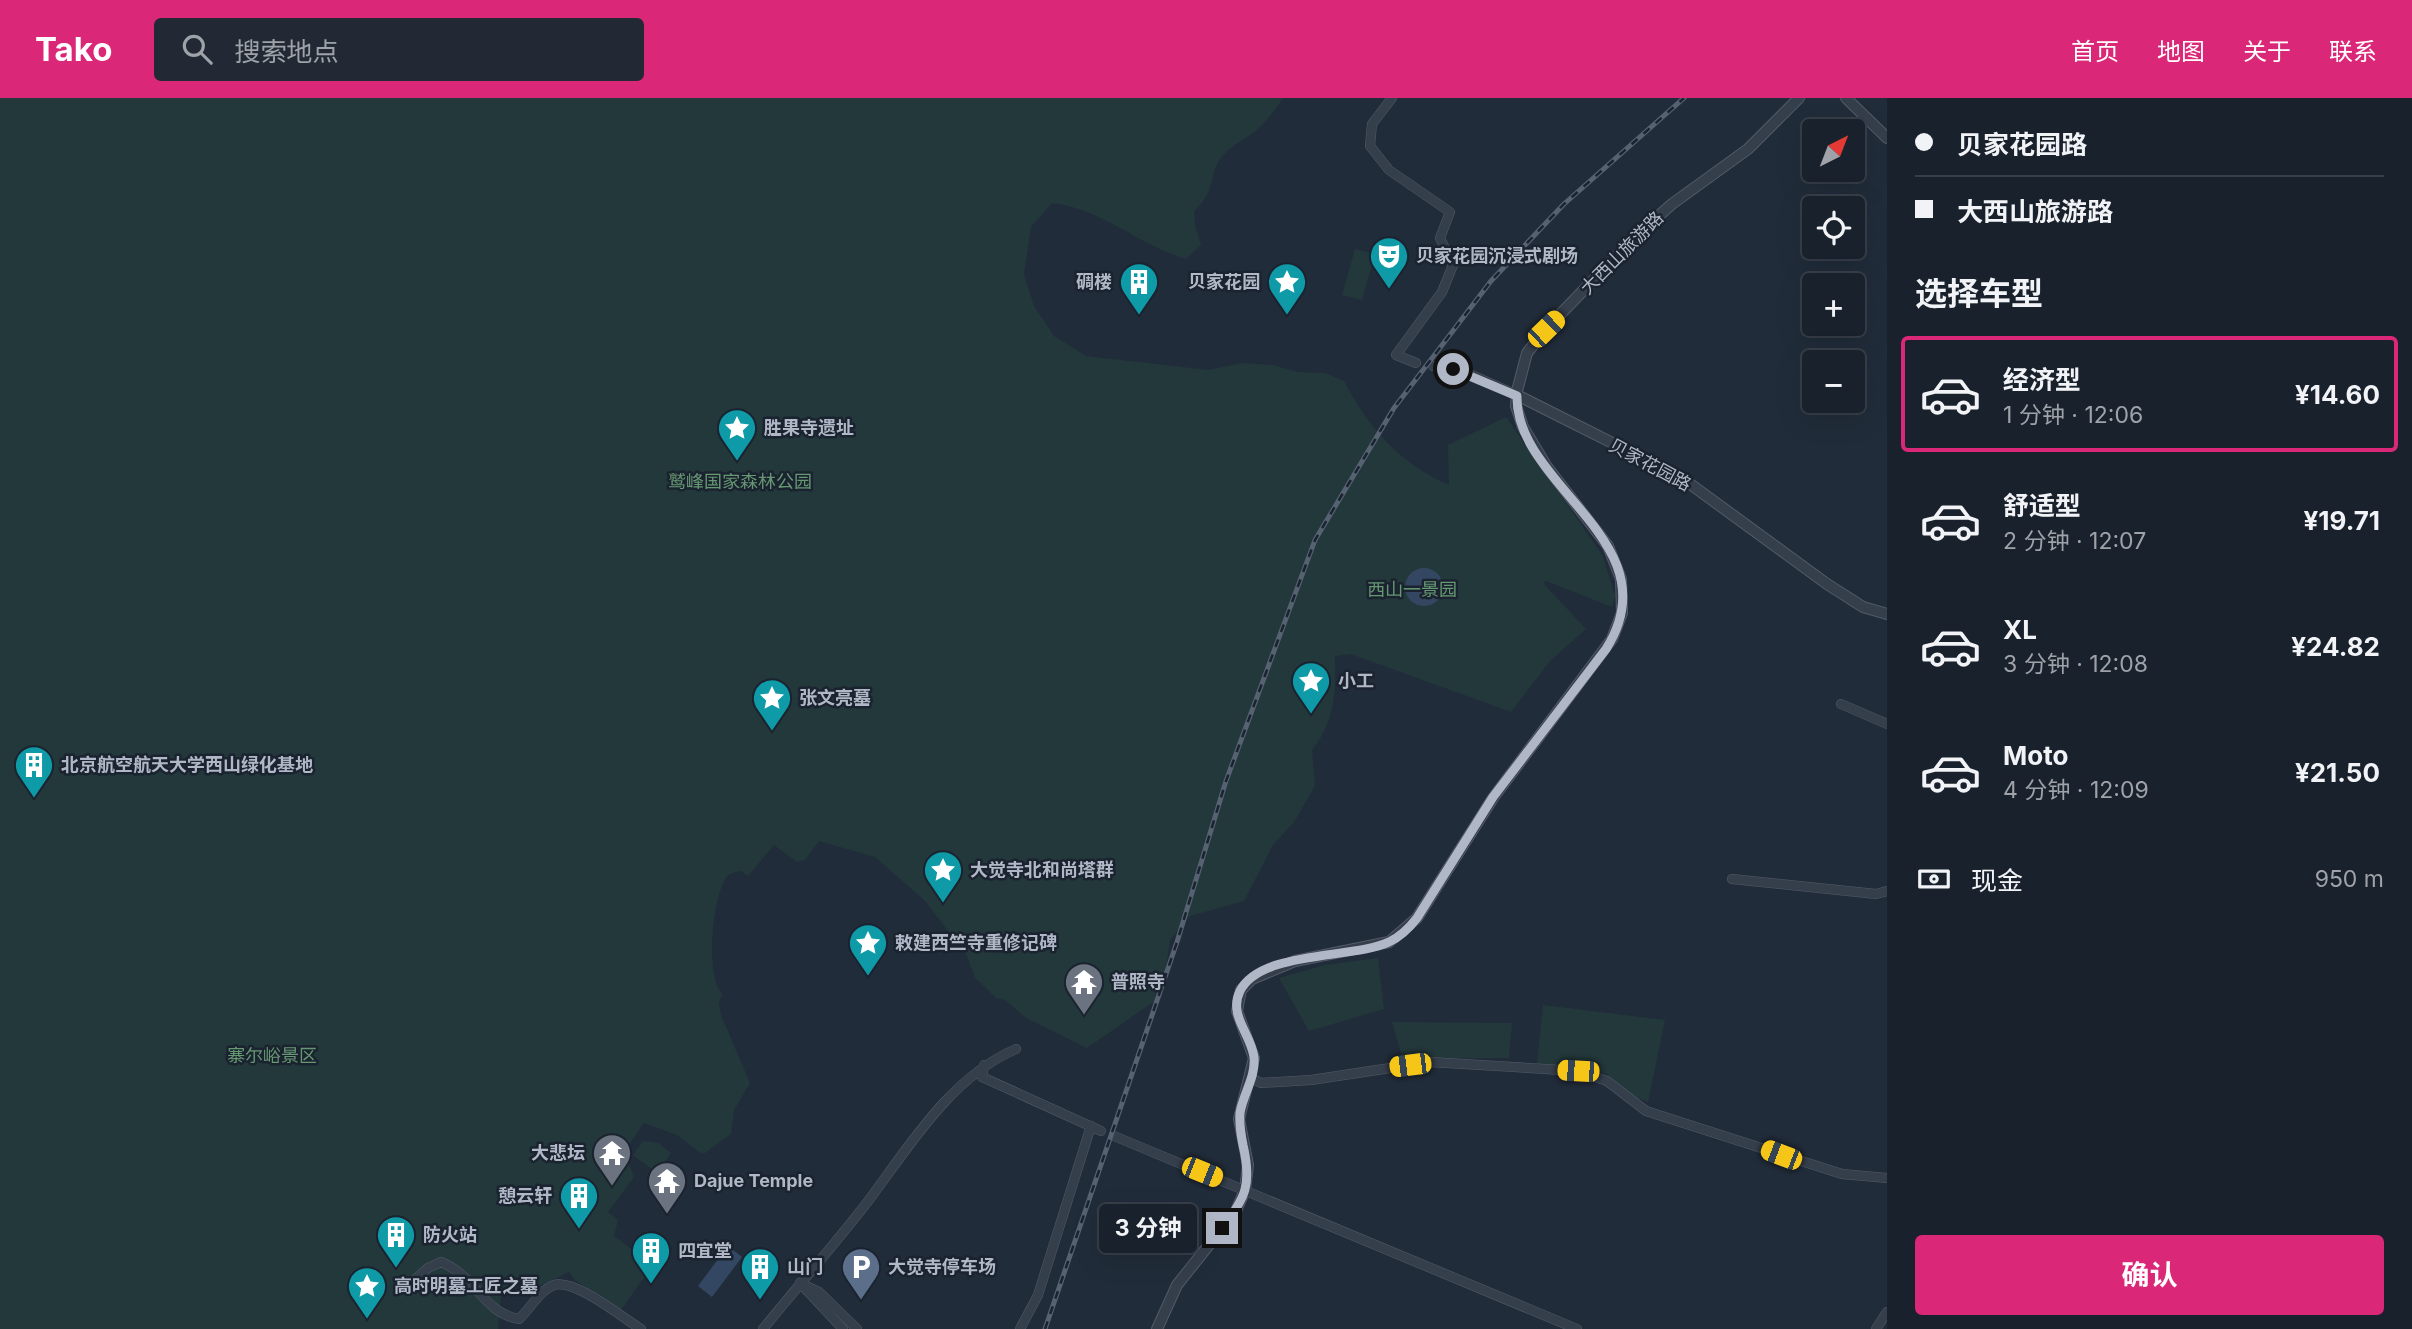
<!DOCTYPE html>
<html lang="zh">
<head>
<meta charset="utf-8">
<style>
	:root { --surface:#19212c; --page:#222934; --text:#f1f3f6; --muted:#9fa3a9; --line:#373e48; --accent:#db2777 }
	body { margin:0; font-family:Inter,"Noto Sans SC",sans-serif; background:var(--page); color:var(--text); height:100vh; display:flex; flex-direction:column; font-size:26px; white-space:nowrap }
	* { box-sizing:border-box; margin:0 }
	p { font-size:23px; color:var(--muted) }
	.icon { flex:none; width:38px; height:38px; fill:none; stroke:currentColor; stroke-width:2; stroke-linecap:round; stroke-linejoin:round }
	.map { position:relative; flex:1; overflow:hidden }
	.panel { display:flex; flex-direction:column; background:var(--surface); width:525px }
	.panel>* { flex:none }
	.guide { display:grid; align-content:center; height:154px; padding:0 28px; background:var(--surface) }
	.needle { width:46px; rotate:42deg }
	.controls { position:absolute; left:1802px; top:21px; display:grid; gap:14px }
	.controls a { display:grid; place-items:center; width:63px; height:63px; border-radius:7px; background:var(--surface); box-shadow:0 7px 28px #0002,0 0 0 2px var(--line); font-size:35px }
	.end { position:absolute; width:32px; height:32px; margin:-16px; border:9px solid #b0b8c7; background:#111; box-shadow:0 0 0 4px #111 }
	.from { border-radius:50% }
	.bubble { position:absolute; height:49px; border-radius:7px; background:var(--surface); box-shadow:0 7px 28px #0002,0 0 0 2px var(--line); font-size:23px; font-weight:700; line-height:49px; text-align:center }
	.car { position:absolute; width:21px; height:42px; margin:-21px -10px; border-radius:9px; box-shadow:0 0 5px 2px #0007; background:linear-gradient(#f5c518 24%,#345 0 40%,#f5c518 0 76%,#345 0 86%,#f5c518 0) }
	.guide b { display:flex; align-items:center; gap:24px; height:66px; font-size:26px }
	.guide b+b { border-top:2px solid var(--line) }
	.guide i { width:18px; height:18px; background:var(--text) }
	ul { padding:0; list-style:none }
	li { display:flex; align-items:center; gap:21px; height:116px; margin:0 14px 10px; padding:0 14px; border:4px solid transparent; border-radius:7px }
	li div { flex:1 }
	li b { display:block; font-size:26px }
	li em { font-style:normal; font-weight:700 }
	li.on { border-color:var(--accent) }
	li>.icon { width:63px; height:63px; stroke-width:1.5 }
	h2 { padding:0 28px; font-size:32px; line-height:84px }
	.pay { display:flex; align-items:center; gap:18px; height:77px; padding:0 28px; font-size:26px }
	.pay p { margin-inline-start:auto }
	.cta { display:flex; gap:14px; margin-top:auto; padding:14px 28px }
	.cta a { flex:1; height:80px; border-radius:7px; background:var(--accent); color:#fff; font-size:28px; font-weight:700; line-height:80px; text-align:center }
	header { display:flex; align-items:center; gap:42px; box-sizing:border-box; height:98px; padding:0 35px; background:var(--accent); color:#fff }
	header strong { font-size:33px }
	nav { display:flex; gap:38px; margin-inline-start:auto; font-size:24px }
	.search { width:490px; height:63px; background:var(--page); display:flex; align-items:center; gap:18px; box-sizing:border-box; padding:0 24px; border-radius:7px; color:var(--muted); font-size:26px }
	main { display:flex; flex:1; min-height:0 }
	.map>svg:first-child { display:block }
</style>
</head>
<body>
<header>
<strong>Tako</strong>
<div class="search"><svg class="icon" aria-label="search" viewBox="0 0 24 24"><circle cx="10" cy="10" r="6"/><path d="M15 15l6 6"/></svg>搜索地点</div>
<nav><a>首页</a><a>地图</a><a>关于</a><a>联系</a></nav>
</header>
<main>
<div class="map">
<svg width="1887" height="1231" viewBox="0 0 1887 1231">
	<rect width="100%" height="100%" fill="#212c3a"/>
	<!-- green -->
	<g fill="#23383b">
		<path d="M0 0H1283C1276 10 1268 22 1259 30 1247 41 1230 47 1221 60 1208 78 1217 92 1194 113L1195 127 1201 147 1186 161C1138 147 1103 111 1052 105L1031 129 1024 176 1034 208 1054 238 1086 258 1208 272 1243 265 1272 267 1298 274 1325 275 1344 283C1368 329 1399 365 1449 387L1448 347 1506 319 1603 458 1615 498 1612 509 1546 483 1543 485 1586 531 1550 563 1511 614 1351 556 1335 558C1336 593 1335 624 1312 652L1315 688 1294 724 1273 747 1244 803 1190 818 1170 842 1162 898 1087 950 1026 920 1005 902 996 900 988 892 975 880 966 856 924 802 875 759 819 743 805 762 797 764 774 747 748 778 741 773C736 774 729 775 726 780 712 801 705 877 722 896L719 905 721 917 750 985 734 1012 731 1036 705 1055 702 1056 677 1037 644 1025 624 1054 634 1079 608 1114 618 1122 614 1138 653 1167 620 1213 575 1182 569 1174 538 1189H508L501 1196 498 1231H0Z"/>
		<polygon points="1355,151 1375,156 1362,202 1342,197"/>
		<polygon points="1378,860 1384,911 1309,933 1279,880 1325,867"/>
		<polygon points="1543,907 1665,922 1648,1004 1618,992 1608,976 1577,969 1537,966"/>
		<polygon points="1392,924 1512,925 1509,960 1419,961 1404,965"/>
		<polygon points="643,1043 658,1045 671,1055 657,1075 633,1057"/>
	</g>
	<!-- water -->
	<g fill="#344762">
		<circle cx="1424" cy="489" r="19"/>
		<polygon points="728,1148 742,1159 712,1199 698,1188"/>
	</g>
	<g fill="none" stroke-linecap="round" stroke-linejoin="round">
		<!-- minor casing -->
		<g stroke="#535b68" stroke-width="10">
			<g id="minor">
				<polyline points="1392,0 1372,26 1370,48 1389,72 1450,114 1440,140 1453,167 1442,194 1396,257 1416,265"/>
				<polyline points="1433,268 1465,274 1517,297"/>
				<polyline points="1841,606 1887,626"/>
				<polyline points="1732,781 1876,796 1887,793"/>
				<polyline points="984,967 982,979 1101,1033"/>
				<polyline points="1251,980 1261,985 1311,982 1430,964 1578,973 1607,983 1646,1013 1842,1076 1887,1080"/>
				<polyline points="1114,1038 1577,1231"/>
				<polyline points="800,1185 819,1194 857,1231"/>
				<polyline points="800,1185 843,1231"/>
				<path d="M409 1187 428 1170 441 1164C476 1178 483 1215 519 1221 530 1211 540 1192 554 1187 574 1180 623 1220 641 1231"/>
				<path d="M763 1231C798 1188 835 1146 869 1102 910 1047 951 979 1016 951"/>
				<polyline points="1020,1231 1038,1197 1091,1028"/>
				<polyline points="1876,1231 1887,1214"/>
			</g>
		</g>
		<!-- tertiary casing -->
		<g stroke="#535b68" stroke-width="12">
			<g id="tertiary">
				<polyline points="1846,0 1887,40"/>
				<polyline points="1517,297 1682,380 1827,486 1863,509 1887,516"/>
				<polyline points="1157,1231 1177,1187 1236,1113 1245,1092 1248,1067 1239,1021 1254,960 1237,913 1241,892 1252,881 1295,863 1389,844 1417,820 1493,700 1612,541 1622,515 1621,481 1608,448 1547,369 1523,329 1516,308 1517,293 1527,255 1546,231 1637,137 1672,106 1748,51 1799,0"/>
			</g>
		</g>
		<!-- minor -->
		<use href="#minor" stroke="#353e4b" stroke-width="9"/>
		<!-- tertiary -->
		<use href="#tertiary" stroke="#353e4b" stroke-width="10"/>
		<!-- rail casing -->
		<g stroke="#566272" stroke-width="5">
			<polyline id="rail" points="1045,1231 1177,844 1226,683 1315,442 1394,310 1491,183 1564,106 1684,0"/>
		</g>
		<!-- rail -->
		<use href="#rail" stroke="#1a232f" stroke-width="2.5" stroke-dasharray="8" stroke-linecap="butt"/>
	</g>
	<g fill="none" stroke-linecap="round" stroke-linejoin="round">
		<!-- route -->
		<path stroke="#b0b8c7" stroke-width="9" d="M1222 1130C1246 1100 1252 1086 1243 1047 1241 1037 1239 1026 1240 1015 1243 996 1256 979 1254 959 1251 936 1228 917 1240 893 1261 852 1354 861 1389 844 1400 839 1410 829 1417 820L1493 699 1606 551C1674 444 1515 389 1517 298L1453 271"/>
	</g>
	<!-- icons -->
	<defs>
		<g id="theatre-pin" transform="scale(2.0125)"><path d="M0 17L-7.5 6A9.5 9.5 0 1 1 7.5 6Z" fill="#0f9aa8" stroke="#1a232f"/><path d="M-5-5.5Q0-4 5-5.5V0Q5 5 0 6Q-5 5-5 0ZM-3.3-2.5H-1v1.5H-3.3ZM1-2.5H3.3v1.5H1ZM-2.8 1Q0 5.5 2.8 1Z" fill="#fff"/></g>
		<g id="building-pin" transform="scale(2.0125)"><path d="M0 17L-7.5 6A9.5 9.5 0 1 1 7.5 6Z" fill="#0f9aa8" stroke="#1a232f"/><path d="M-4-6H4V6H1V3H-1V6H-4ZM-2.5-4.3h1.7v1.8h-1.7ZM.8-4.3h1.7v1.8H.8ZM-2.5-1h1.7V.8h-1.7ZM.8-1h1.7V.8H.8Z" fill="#fff"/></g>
		<g id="sight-pin" transform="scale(2.0125)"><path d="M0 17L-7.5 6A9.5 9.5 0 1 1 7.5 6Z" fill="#0f9aa8" stroke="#1a232f"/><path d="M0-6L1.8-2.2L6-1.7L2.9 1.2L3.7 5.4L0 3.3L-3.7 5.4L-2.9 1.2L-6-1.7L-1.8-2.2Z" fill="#fff"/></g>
		<g id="temple-pin" transform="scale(2.0125)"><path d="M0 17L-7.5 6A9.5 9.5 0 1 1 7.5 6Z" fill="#6b7280" stroke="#1a232f"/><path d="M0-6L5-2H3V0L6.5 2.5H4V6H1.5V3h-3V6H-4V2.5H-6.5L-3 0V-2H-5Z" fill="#fff"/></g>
		<g id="parking-pin" transform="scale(2.0125)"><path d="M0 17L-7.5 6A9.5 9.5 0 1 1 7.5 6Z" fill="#5c6f8a" stroke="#1a232f"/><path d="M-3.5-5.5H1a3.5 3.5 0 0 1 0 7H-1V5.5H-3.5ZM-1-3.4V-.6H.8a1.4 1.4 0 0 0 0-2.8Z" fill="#fff"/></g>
	</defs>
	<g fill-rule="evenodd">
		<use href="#theatre-pin" x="1389" y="158"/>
		<use href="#building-pin" x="1139" y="184"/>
		<use href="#sight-pin" x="1287" y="184"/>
		<use href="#sight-pin" x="737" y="330"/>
		<use href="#sight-pin" x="1311" y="583"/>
		<use href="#sight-pin" x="772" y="600"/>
		<use href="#building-pin" x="34" y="667"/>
		<use href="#sight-pin" x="943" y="772"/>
		<use href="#sight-pin" x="868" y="845"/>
		<use href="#temple-pin" x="1084" y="884"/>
		<use href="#temple-pin" x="612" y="1055"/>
		<use href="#temple-pin" x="667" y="1083"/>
		<use href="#building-pin" x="579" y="1098"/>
		<use href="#building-pin" x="396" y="1137"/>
		<use href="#building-pin" x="651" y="1153"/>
		<use href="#building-pin" x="760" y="1169"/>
		<use href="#parking-pin" x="861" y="1169"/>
		<use href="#sight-pin" x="367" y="1188"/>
	</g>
	<g text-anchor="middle" stroke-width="5" stroke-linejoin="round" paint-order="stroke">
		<!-- street labels -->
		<g font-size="18" fill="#b0b8c7" stroke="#1a232f">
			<text transform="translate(1622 155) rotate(-45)" y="6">大西山旅游路</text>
			<text transform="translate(1650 367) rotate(28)" y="6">贝家花园路</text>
		</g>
		<!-- poi labels -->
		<g font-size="18" font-weight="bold" fill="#b0b8c7" stroke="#1a232f" text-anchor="start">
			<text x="1416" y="164">贝家花园沉浸式剧场</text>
			<text x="1112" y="190" text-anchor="end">碉楼</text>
			<text x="1260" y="190" text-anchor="end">贝家花园</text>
			<text x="764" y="336">胜果寺遗址</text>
			<text x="1338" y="589">小工</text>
			<text x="799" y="606">张文亮墓</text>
			<text x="61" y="673">北京航空航天大学西山绿化基地</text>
			<text x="970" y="778">大觉寺北和尚塔群</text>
			<text x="895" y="851">敕建西竺寺重修记碑</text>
			<text x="1111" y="890">普照寺</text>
			<text x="585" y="1061" text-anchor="end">大悲坛</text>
			<text x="694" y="1089">Dajue Temple</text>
			<text x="552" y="1104" text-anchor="end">憩云轩</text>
			<text x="423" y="1143">防火站</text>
			<text x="678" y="1159">四宜堂</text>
			<text x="787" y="1175">山门</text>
			<text x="888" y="1175">大觉寺停车场</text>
			<text x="394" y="1194">高时明墓工匠之墓</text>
		</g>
		<!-- park labels -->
		<g font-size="18" fill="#669872" stroke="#1a232f">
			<text x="740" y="390">鹫峰国家森林公园</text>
			<text x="1412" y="498">西山一景园</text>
			<text x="272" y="964">寨尔峪景区</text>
		</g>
	</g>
</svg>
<div class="controls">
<a><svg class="needle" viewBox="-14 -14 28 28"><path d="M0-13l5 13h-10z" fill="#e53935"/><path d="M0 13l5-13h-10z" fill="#9fa3a9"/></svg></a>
<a><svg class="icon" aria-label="locate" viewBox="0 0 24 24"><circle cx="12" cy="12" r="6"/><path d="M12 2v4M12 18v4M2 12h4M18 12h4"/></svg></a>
<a>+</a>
<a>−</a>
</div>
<i class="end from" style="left:1453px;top:271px"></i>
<i class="end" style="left:1222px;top:1130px"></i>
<div class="bubble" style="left:1099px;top:1106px;width:98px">3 分钟</div>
<i class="car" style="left:1546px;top:231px;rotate:46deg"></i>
<i class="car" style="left:1410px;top:967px;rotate:263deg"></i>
<i class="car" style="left:1578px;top:973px;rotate:273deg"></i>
<i class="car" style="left:1781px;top:1057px;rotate:291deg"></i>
<i class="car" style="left:1202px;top:1074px;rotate:112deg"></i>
</div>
<section class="panel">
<div class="guide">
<b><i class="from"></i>贝家花园路</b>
<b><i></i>大西山旅游路</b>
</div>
<h2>选择车型</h2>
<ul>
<li class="on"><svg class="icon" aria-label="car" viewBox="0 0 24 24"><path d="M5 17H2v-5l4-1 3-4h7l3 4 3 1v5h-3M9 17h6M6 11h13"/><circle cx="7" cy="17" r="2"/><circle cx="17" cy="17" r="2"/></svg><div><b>经济型</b><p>1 分钟 · 12:06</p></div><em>¥14.60</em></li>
<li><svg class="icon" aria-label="car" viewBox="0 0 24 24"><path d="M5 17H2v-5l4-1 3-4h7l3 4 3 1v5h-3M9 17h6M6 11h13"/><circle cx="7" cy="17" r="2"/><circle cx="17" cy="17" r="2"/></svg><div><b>舒适型</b><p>2 分钟 · 12:07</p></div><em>¥19.71</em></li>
<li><svg class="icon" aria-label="car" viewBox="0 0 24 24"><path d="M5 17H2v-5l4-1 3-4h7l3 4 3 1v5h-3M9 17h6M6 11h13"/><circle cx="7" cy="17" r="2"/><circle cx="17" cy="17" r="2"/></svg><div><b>XL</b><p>3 分钟 · 12:08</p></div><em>¥24.82</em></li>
<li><svg class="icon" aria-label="car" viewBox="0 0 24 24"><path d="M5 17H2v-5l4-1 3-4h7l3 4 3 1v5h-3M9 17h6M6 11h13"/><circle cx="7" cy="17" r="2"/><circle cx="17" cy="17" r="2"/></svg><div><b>Moto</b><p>4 分钟 · 12:09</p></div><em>¥21.50</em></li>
</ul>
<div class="pay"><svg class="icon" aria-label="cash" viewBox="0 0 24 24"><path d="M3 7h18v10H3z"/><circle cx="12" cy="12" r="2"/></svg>现金<p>950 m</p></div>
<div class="cta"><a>确认</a></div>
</section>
</main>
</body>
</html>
